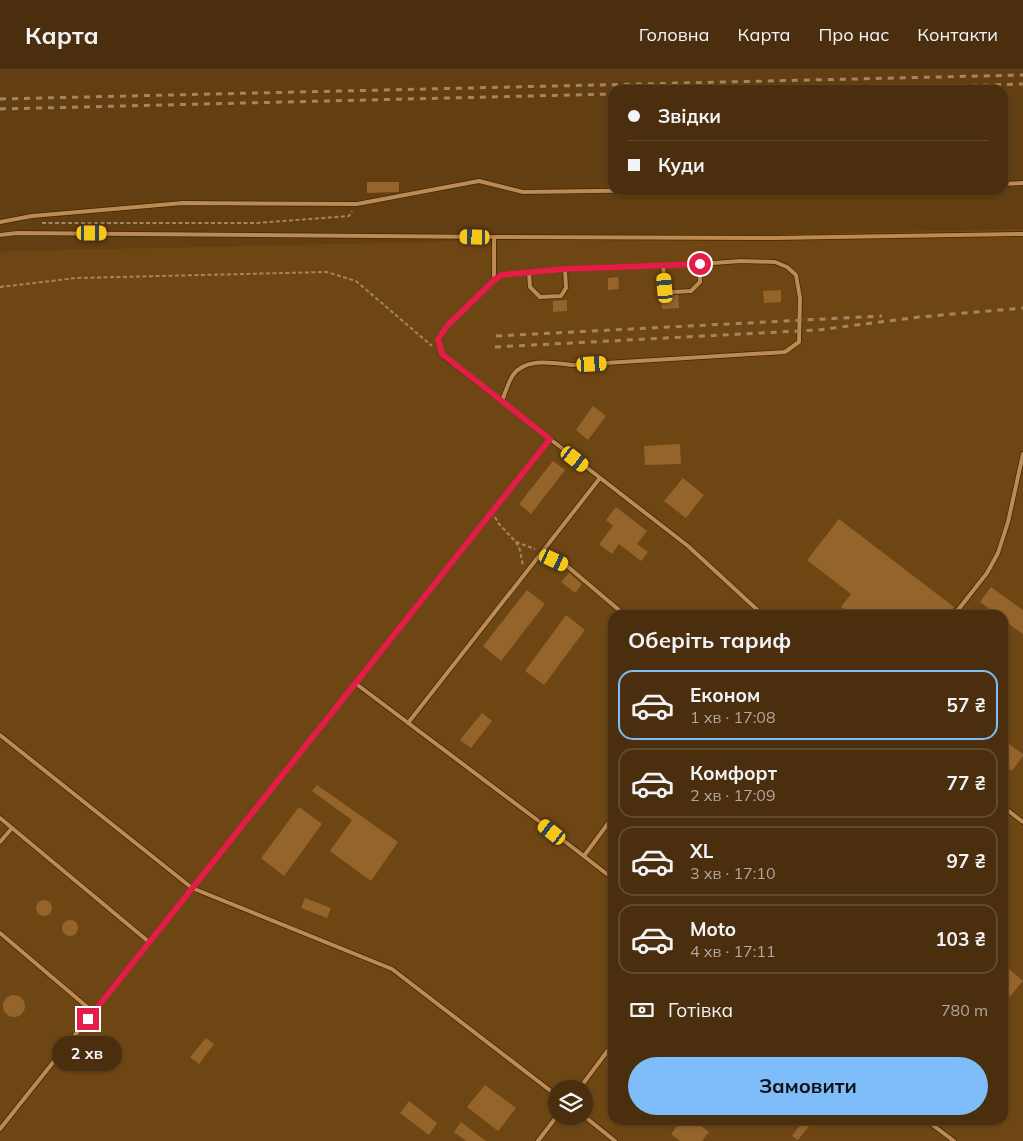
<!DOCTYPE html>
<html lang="uk">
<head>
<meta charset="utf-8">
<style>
	:root { --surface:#4a2e0d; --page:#543a1b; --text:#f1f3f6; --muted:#b2a89d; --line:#614a2e; --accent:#7ebdf9 }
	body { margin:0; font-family:Mulish,sans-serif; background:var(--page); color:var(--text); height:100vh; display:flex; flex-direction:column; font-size:19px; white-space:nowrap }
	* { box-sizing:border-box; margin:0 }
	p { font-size:16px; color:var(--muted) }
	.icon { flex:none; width:28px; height:28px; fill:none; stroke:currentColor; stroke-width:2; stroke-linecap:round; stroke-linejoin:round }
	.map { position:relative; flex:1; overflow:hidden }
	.drawer { position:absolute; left:608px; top:540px; width:400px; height:515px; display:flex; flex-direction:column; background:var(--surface); border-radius:15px; box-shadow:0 1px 4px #0004,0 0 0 1px var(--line) }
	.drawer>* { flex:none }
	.hud { position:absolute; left:608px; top:15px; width:400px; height:110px; border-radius:15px; box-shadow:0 1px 4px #0004,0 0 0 1px var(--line); display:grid; align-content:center; height:110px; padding:0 20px; background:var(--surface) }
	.tools { position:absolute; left:548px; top:1010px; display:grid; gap:10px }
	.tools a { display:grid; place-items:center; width:45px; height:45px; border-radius:50%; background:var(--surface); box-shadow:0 1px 4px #0004,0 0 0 1px var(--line); font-size:25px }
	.end { position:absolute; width:22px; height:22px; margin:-11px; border:6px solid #e11d48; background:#fff; box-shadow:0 0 0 2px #fff }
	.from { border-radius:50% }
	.bubble { position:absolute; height:35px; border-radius:18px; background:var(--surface); box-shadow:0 1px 4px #0004,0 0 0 1px var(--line); font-size:16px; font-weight:700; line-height:35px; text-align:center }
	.car { position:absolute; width:15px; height:30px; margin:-15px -8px; border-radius:6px; box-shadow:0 0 4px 1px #0007; background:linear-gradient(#f5c518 24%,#345 0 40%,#f5c518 0 76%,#345 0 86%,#f5c518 0) }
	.hud b { display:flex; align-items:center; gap:18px; height:48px; font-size:19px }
	.hud b+b { border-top:1px solid var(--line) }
	.hud i { width:12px; height:12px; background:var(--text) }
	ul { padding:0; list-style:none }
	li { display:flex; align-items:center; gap:15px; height:70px; margin:0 10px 8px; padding:0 10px; border:2px solid var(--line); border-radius:15px }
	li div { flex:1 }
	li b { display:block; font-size:19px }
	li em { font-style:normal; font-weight:700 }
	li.selected { border-color:var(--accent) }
	li>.icon { width:45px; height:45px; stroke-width:1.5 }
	h2 { padding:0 20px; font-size:22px; line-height:60px }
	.pay { display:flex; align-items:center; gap:12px; height:55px; padding:0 20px; font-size:19px }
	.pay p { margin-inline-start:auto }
	.button { display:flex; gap:10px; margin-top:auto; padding:10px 20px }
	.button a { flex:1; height:58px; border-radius:30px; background:var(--accent); color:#111; font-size:20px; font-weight:700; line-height:58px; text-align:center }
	header { display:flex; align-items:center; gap:30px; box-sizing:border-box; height:70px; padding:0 25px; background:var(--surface); border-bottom:1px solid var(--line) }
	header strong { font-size:24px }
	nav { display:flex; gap:28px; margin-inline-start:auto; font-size:18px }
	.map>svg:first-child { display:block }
</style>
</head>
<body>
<header>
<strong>Карта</strong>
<nav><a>Головна</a><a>Карта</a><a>Про нас</a><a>Контакти</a></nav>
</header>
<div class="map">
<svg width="1023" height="1071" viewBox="0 0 1023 1071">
	<rect width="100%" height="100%" fill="#623e11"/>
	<!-- built -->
	<path fill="#6e4613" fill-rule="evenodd" d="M1023 159V1071H0V183L11 181ZM612 545H1002V1050H612ZM556 1019H584V1046H556Z"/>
	<!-- building -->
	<g fill="#94642a">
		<polygon points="367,112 399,112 399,122 367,123"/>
		<polygon points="618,207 619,219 608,220 608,208"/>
		<polygon points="781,220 781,232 764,233 763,221"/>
		<polygon points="678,225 679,238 662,239 661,226"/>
		<polygon points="567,230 567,241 553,242 553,231"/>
		<polygon points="593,336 606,346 588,370 576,360"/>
		<polygon points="680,374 681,394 645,395 644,376"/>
		<polygon points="553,391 565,400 531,444 519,434"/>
		<polygon points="683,408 704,425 686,448 664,431"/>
		<polygon points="616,437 647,461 637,474 648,482 641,491 619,474 612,484 599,474 613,456 606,450"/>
		<polygon points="839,449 954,537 948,545 851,545 841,537 851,524 807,490"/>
		<polygon points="569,503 582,514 575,523 561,512"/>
		<polygon points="991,517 1023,540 1023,564 1009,554 1002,563 1002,545 989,545 992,541 980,532"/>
		<polygon points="527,520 545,534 501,591 483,576"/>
		<polygon points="566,545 585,560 544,615 525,601"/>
		<polygon points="482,643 492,651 471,678 460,670"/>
		<polygon points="1002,669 1023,684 1023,686 1012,701 1002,694"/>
		<polygon points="317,715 398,772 371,811 330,781 352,750 312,721"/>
		<polygon points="299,737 322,754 284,806 261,788"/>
		<polygon points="305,828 331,838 327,848 301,838"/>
		<circle cx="44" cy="838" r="8"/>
		<circle cx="70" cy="858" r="8"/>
		<polygon points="1008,898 1023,911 1002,936 1002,905"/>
		<circle cx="14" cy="936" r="11"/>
		<polygon points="206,968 214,974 199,994 190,987"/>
		<polygon points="485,1015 516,1038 498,1061 467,1037"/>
		<polygon points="409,1031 437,1053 429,1065 400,1043"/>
		<polygon points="682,1050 693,1050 709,1062 702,1071 680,1071 671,1064"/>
		<polygon points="804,1050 814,1050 798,1070 792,1066"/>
		<polygon points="461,1052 486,1071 466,1071 454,1062"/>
	</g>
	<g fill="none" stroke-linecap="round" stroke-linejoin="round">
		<!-- service casing -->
		<g stroke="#402708" stroke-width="5.5">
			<g id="service">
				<polyline points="1002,114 1023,113"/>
				<polyline points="0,152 32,146 183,133 357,134 479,111 523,122 668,120"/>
				<polyline points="0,165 17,163 494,167 774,168 1023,164"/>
				<polyline points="663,195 665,218 673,222 691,221 700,212 700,194"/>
				<polyline points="529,202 530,217 540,227 561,226 566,218 565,199"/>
				<polyline points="494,209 494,167"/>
				<path d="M502 331C505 323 508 313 513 305 526 287 554 293 573 295L785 282 799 272 800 228 796 205 787 197 775 192 741 191 700 194 565 199 501 205 494 209 447 256 438 271 441 284 550 369 688 476 763 545"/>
				<polyline points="541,484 567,496 619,540"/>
				<polyline points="954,545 987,503 998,483 1008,452 1023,384"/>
				<polyline points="355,613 536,749 612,808"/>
				<polyline points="408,653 600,408"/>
				<polyline points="0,665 192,818 392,899 556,1025"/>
				<polyline points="1002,736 1023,752"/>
				<polyline points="0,748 149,872"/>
				<polyline points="0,772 12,758"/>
				<polyline points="584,786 612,748"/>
				<polyline points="0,863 93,942"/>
				<polyline points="579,1019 612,975"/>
				<polyline points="584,1046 615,1071"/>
				<polyline points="926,1050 954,1071"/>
				<polyline points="0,1059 550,369"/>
				<polyline points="538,1071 557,1046"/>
			</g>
		</g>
		<!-- path -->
		<g stroke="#a5855f" stroke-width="2" stroke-dasharray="4 2.5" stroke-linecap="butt">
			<polyline points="42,153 258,153 349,146 352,141"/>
			<polyline points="0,217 76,208 327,202 356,211 432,276"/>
			<polyline points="495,447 499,454 516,472 535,479"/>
			<polyline points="516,472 520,480 523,496"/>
		</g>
		<!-- service -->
		<use href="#service" stroke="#bd8a52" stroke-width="4"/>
		<!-- rail -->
		<g stroke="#a58560" stroke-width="3" stroke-dasharray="6 6" stroke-linecap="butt">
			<polyline points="791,20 1023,14"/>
			<polyline points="0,29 1023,5"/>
			<polyline points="0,39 612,24"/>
			<polyline points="496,266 882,246"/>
			<polyline points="495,277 818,260 919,247 1023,238"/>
		</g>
	</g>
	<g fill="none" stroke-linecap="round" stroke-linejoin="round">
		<!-- route -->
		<polyline stroke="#e11d48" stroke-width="6" points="88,949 550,369 442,284 438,270 447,256 494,210 501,205 565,199 700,194"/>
	</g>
</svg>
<div class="tools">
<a><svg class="icon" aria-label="layers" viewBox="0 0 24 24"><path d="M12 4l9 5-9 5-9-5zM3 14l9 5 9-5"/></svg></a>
</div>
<i class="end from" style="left:700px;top:194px"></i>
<i class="end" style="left:88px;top:949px"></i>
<div class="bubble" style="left:52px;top:966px;width:70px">2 хв</div>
<i class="car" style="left:92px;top:163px;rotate:90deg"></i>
<i class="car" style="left:475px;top:167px;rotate:271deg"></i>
<i class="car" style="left:665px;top:218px;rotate:355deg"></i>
<i class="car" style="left:592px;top:294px;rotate:87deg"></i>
<i class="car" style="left:575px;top:389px;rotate:128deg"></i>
<i class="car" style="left:554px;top:490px;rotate:115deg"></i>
<i class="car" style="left:552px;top:762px;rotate:308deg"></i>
<div class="hud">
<b><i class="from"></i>Звідки</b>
<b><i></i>Куди</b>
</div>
<section class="drawer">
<h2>Оберіть тариф</h2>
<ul>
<li class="selected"><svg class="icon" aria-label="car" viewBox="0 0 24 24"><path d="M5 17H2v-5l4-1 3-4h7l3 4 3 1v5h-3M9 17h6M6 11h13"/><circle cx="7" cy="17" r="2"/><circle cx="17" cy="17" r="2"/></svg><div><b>Економ</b><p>1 хв · 17:08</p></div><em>57 ₴</em></li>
<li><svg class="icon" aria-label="car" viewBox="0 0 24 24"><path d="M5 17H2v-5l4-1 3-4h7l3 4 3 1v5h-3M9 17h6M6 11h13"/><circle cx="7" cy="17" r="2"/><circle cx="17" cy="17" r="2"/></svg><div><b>Комфорт</b><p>2 хв · 17:09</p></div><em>77 ₴</em></li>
<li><svg class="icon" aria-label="car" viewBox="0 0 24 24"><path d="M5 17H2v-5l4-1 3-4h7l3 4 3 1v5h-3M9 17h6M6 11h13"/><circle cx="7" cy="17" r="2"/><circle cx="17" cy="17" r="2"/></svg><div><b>XL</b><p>3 хв · 17:10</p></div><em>97 ₴</em></li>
<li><svg class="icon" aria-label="car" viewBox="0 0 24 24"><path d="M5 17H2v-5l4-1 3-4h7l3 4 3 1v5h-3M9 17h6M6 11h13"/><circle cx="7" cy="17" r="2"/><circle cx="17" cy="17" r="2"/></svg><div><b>Moto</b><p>4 хв · 17:11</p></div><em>103 ₴</em></li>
</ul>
<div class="pay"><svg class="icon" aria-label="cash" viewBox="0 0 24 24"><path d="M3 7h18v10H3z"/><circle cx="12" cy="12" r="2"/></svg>Готівка<p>780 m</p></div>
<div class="button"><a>Замовити</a></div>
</section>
</div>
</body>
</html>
